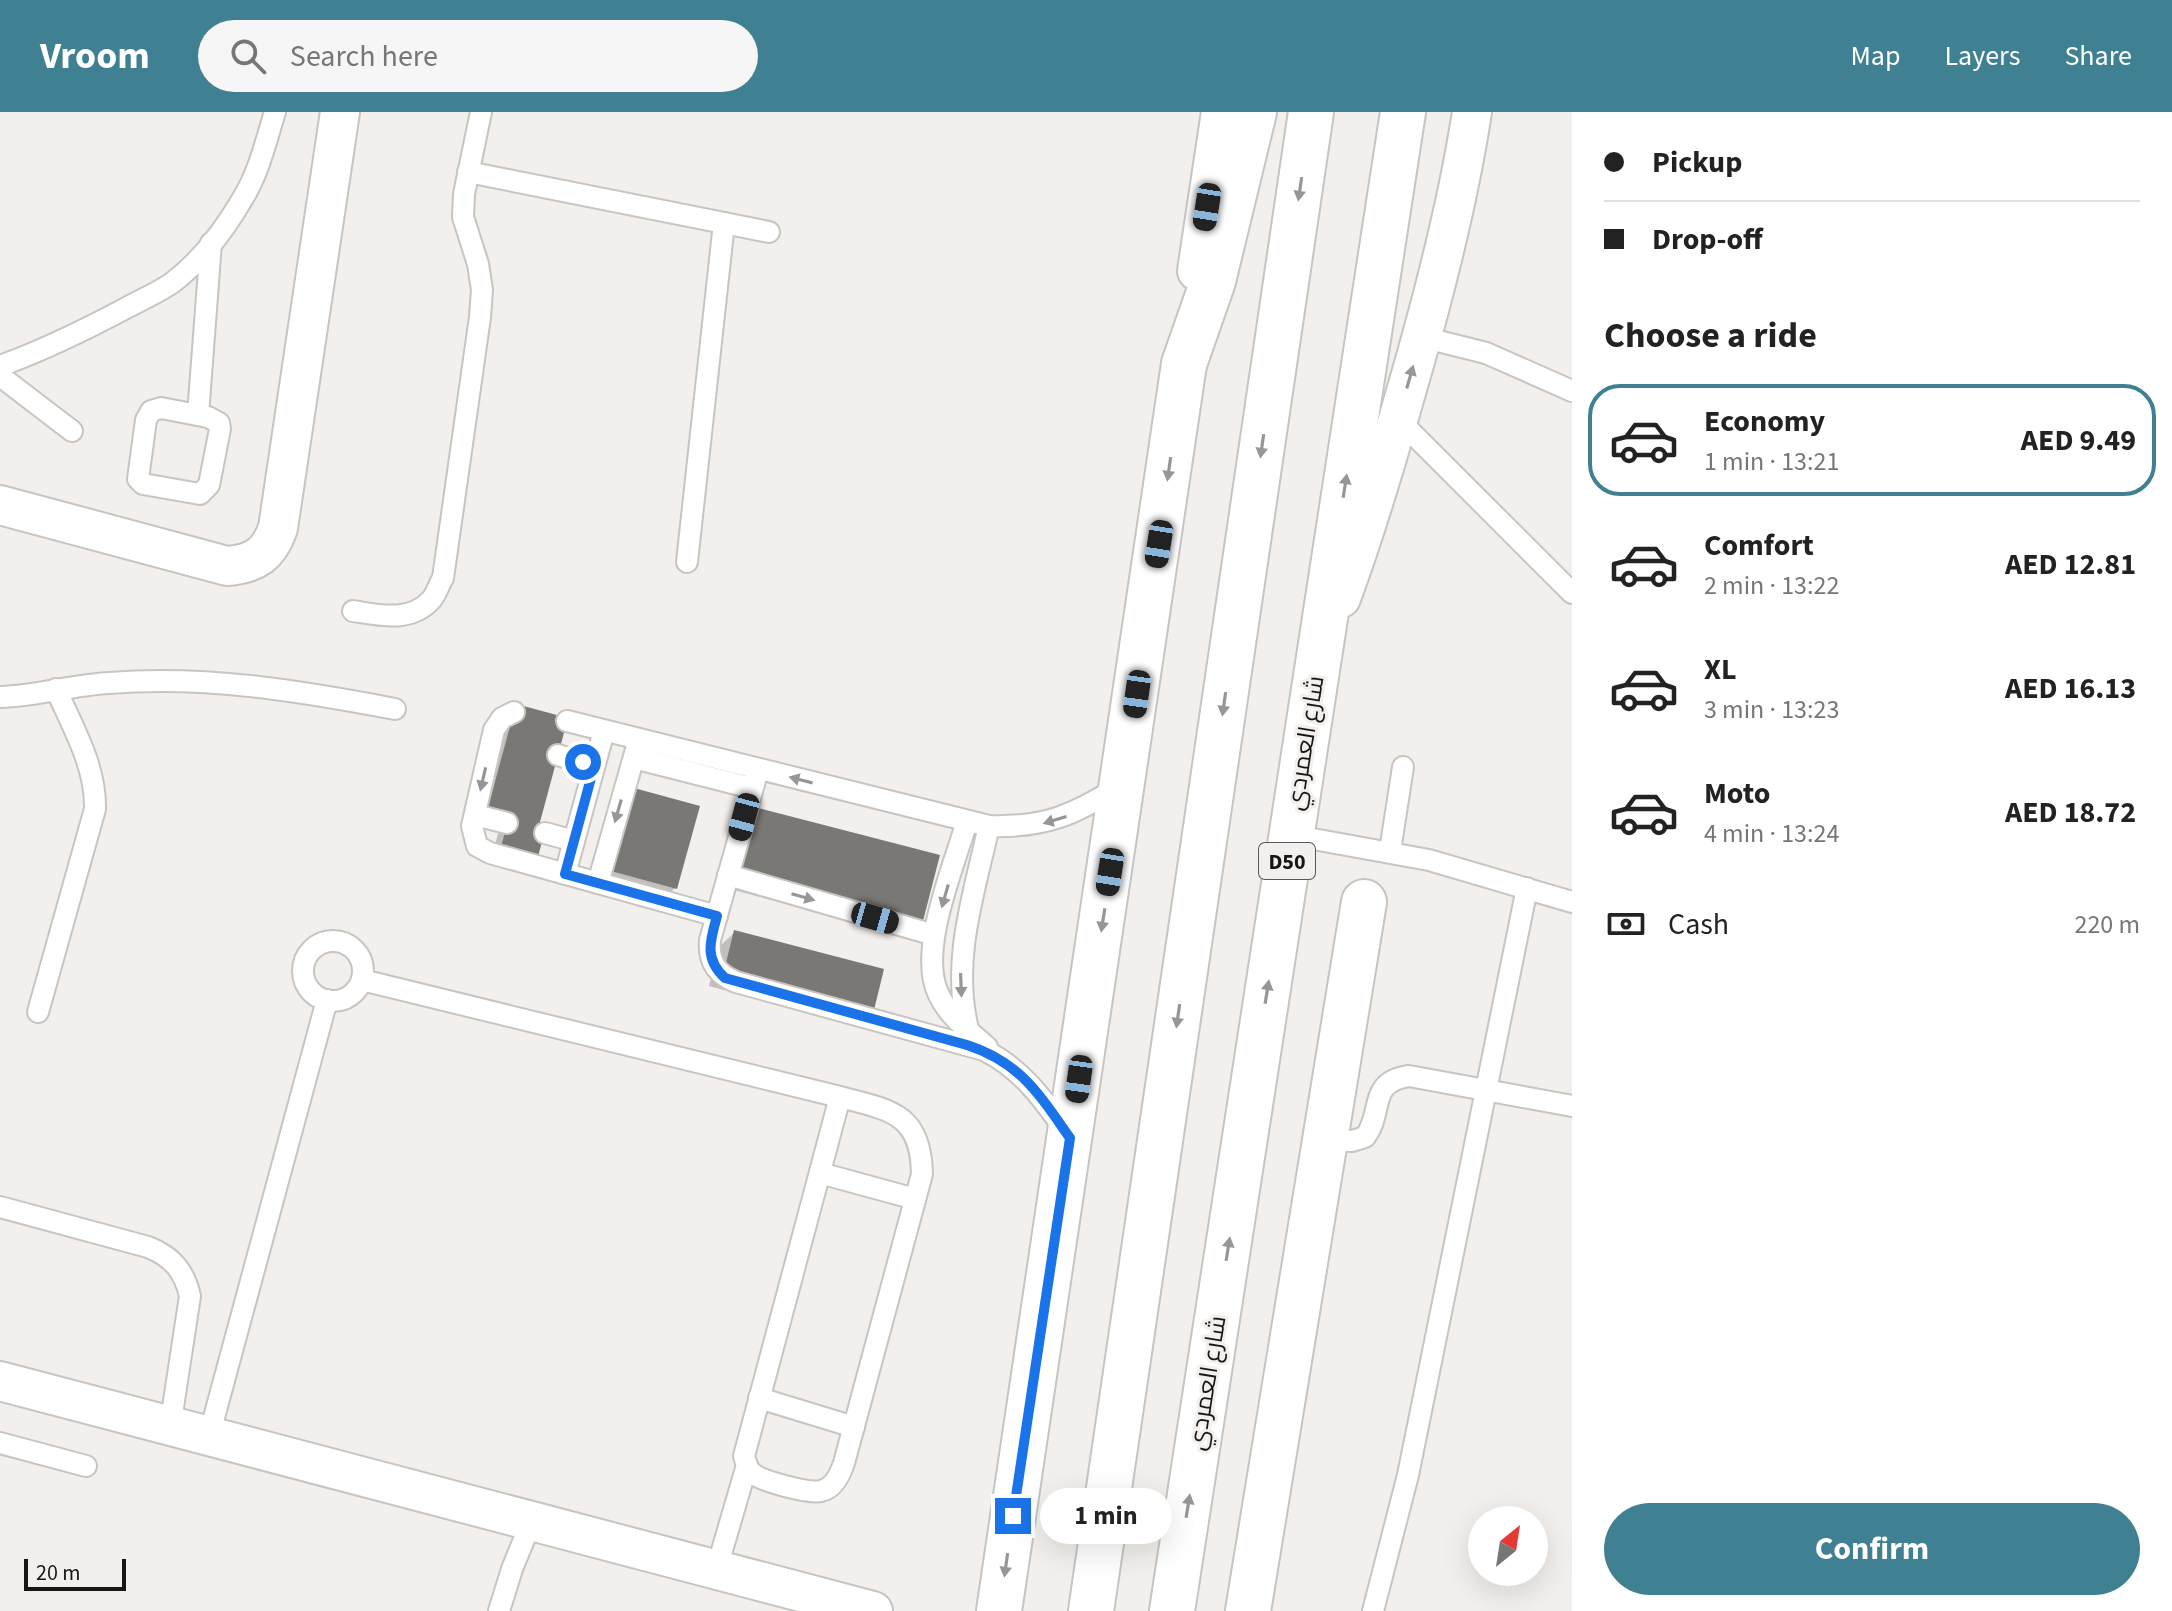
<!DOCTYPE html>
<html lang="en">
<head>
<meta charset="utf-8">
<style>
	:root { --surface:#fff; --page:#f6f6f6; --text:#222; --muted:#767676; --line:#e0e0e0; --accent:#3f8192 }
	body { margin:0; font-family:"Source Sans 3",Cairo,sans-serif; background:var(--page); color:var(--text); height:100vh; display:flex; flex-direction:column; font-size:30px; white-space:nowrap }
	* { box-sizing:border-box; margin:0 }
	p { font-size:26px; color:var(--muted) }
	.icon { flex:none; width:44px; height:44px; fill:none; stroke:currentColor; stroke-width:2; stroke-linecap:round; stroke-linejoin:round }
	.map { position:relative; flex:1; overflow:hidden }
	.panel { display:flex; flex-direction:column; background:var(--surface); width:600px }
	.panel>* { flex:none }
	.guide { display:grid; align-content:center; height:176px; padding:0 32px; background:var(--surface) }
	.needle { width:52px; rotate:30deg }
	.controls { position:absolute; left:1468px; top:1394px; display:grid; gap:16px }
	.controls a { display:grid; place-items:center; width:80px; height:80px; border-radius:50%; background:var(--surface); box-shadow:0 8px 32px #0002; font-size:40px }
	.scale { position:absolute; left:24px; bottom:20px; width:102px; box-sizing:border-box; padding-left:8px; border:4px solid #171615; border-top:0; font-size:22px; line-height:28px; white-space:nowrap; color:#171615; -webkit-text-stroke:6px #f2efec; paint-order:stroke }
	.end { position:absolute; width:36px; height:36px; margin:-18px; border:10px solid #1a73e8; background:#fff; box-shadow:0 0 0 4px #fff }
	.from { border-radius:50% }
	.bubble { position:absolute; height:56px; border-radius:28px; background:var(--surface); box-shadow:0 8px 32px #0002; font-size:26px; font-weight:700; line-height:56px; text-align:center }
	.car { position:absolute; width:24px; height:48px; margin:-24px -12px; border-radius:10px; box-shadow:0 0 6px 2px #0007; background:linear-gradient(#222 24%,#8ab4d8 0 40%,#222 0 76%,#8ab4d8 0 86%,#222 0) }
	.guide b { display:flex; align-items:center; gap:28px; height:76px; font-size:30px }
	.guide b+b { border-top:2px solid var(--line) }
	.guide i { width:20px; height:20px; background:var(--text) }
	ul { padding:0; list-style:none }
	li { display:flex; align-items:center; gap:24px; height:112px; margin:0 16px 12px; padding:0 16px; border:4px solid transparent; border-radius:32px }
	li div { flex:1 }
	li b { display:block; font-size:30px }
	li em { font-style:normal; font-weight:700 }
	li.on { border-color:var(--accent) }
	li>.icon { width:72px; height:72px; stroke-width:1.5 }
	h2 { padding:0 32px; font-size:36px; line-height:96px }
	.pay { display:flex; align-items:center; gap:20px; height:88px; padding:0 32px; font-size:30px }
	.pay p { margin-inline-start:auto }
	.cta { display:flex; gap:16px; margin-top:auto; padding:16px 32px }
	.cta a { flex:1; height:92px; border-radius:48px; background:var(--accent); color:#fff; font-size:32px; font-weight:700; line-height:92px; text-align:center }
	header { display:flex; align-items:center; gap:48px; box-sizing:border-box; height:112px; padding:0 40px; background:var(--accent); color:#fff }
	header strong { font-size:38px }
	nav { display:flex; gap:44px; margin-inline-start:auto; font-size:28px }
	.search { width:560px; height:72px; background:var(--page); display:flex; align-items:center; gap:20px; box-sizing:border-box; padding:0 28px; border-radius:44px; color:var(--muted); font-size:30px }
	main { display:flex; flex:1; min-height:0 }
	.map>svg:first-child { display:block }
</style>
</head>
<body>
<header>
<strong>Vroom</strong>
<div class="search"><svg class="icon" aria-label="search" viewBox="0 0 24 24"><circle cx="10" cy="10" r="6"/><path d="M15 15l6 6"/></svg>Search here</div>
<nav><a>Map</a><a>Layers</a><a>Share</a></nav>
</header>
<main>
<div class="map">
<svg width="1572" height="1499" viewBox="0 0 1572 1499">
	<rect width="100%" height="100%" fill="#f2efec"/>
	<!-- shadow -->
	<g fill="#0003">
		<polygon points="517,594 538,709 491,747 499,718 474,711 501,610"/>
		<polygon points="619,693 675,776 660,791 597,774"/>
		<polygon points="758,698 921,808 906,823 726,776 743,713"/>
		<polygon points="735,820 856,913 709,874 719,835"/>
	</g>
	<!-- building -->
	<g fill="#7a7875">
		<polygon points="516,592 568,606 540,710 547,712 537,748 500,738 510,702 488,696"/>
		<polygon points="634,676 700,694 677,777 611,759"/>
		<polygon points="758,696 940,743 923,809 740,761"/>
		<polygon points="734,818 884,857 874,898 724,859"/>
	</g>
	<g fill="none" stroke-linecap="round" stroke-linejoin="round">
		<!-- lane casing -->
		<g stroke="#c7c5c2" stroke-width="24">
			<g id="lane">
				<polyline points="468,60 769,120"/>
				<polyline points="1422,225 1486,241 1572,279"/>
				<path d="M0 254C44 238 87 217 128 195 143 187 159 180 172 171 201 149 225 117 243 86 259 60 266 29 275 0"/>
				<polyline points="0,264 72,319"/>
				<polygon points="161,296 208,305 219,311 220,317 209,373 200,382 143,372 138,367 146,308 151,299"/>
				<polyline points="198,303 211,131"/>
				<polyline points="1398,307 1572,481"/>
				<polyline points="687,450 724,111"/>
				<path d="M353 499C379 503 410 511 431 488 436 483 439 472 443 466L480 205 482 178 478 152 463 105 464 82 481 0"/>
				<path d="M0 585C37 584 72 573 109 571 205 563 300 579 395 597"/>
				<polyline points="514,600 502,606 494,618 472,714 477,734 490,741 717,804"/>
				<path d="M567 609 989 714C1044 716 1074 703 1120 674"/>
				<polyline points="558,643 594,655"/>
				<polyline points="634,646 752,676"/>
				<path d="M758 658 710 828C708 849 716 862 736 870L984 938C1022 957 1043 987 1067 1021"/>
				<polyline points="475,703 507,711"/>
				<path d="M967 709C954 754 918 838 938 881 948 904 969 919 987 935"/>
				<polyline points="545,721 574,729"/>
				<polyline points="1291,723 1429,748 1572,790"/>
				<polyline points="1390,739 1403,655"/>
				<polyline points="565,762 604,619"/>
				<polyline points="728,763 934,823"/>
				<polyline points="598,771 639,627"/>
				<circle cx="333" cy="859" r="30"/>
				<path d="M362 868 840 985C891 998 921 1002 922 1062L844 1351C840 1363 834 1376 821 1379 809 1382 761 1369 752 1361 747 1357 746 1350 744 1344L840 985"/>
				<path d="M38 900 95 697C96 654 73 616 56 577"/>
				<path d="M968 917C951 848 974 782 989 714"/>
				<path d="M1326 1028 1352 1029 1365 1025C1384 1001 1367 970 1409 964L1572 994"/>
				<polyline points="820,1061 915,1087"/>
				<path d="M0 1095 148 1135C173 1145 184 1159 190 1184L170 1315"/>
				<polyline points="759,1286 854,1315"/>
				<polyline points="209,1324 327,888"/>
				<polyline points="0,1331 86,1354"/>
				<polyline points="716,1459 747,1353"/>
				<polyline points="499,1499 512,1457 532,1408"/>
				<polyline points="1373,1499 1408,1363 1527,776"/>
			</g>
		</g>
		<!-- street casing -->
		<g stroke="#c7c5c2" stroke-width="42">
			<g id="street">
				<polyline points="1197,159 1221,0"/>
				<path d="M0 393 227 454C255 452 269 442 278 416L340 0"/>
				<path d="M1341 486C1365 421 1385 354 1404 287 1432 192 1457 97 1472 0"/>
				<polyline points="0,1269 873,1499"/>
			</g>
		</g>
		<!-- secondary casing -->
		<g stroke="#c7c5c2" stroke-width="48">
			<g id="secondary">
				<polyline points="999,1499 1184,252"/>
				<polyline points="1248,1499 1364,790"/>
			</g>
		</g>
		<!-- primary casing -->
		<g stroke="#c7c5c2" stroke-width="48">
			<g id="primary">
				<polyline points="1184,252 1213,169 1254,0"/>
				<polyline points="1091,1499 1311,0"/>
				<polyline points="1172,1499 1403,0"/>
			</g>
		</g>
		<!-- lane -->
		<use href="#lane" stroke="#fff" stroke-width="20"/>
		<!-- street -->
		<use href="#street" stroke="#fff" stroke-width="38"/>
		<!-- secondary -->
		<use href="#secondary" stroke="#fff" stroke-width="44"/>
		<!-- primary -->
		<use href="#primary" stroke="#fff" stroke-width="44"/>
	</g>
	<!-- one-way arrows -->
	<defs><path id="oneway-solid" d="M-6-.8H1V-3.2L6.5 0L1 3.2V.8H-6Z" transform="scale(2)"/></defs>
	<g fill="#979696">
		<use href="#oneway-solid" transform="translate(1300 77) rotate(98)"/>
		<use href="#oneway-solid" transform="translate(1410 265) rotate(-74)"/>
		<use href="#oneway-solid" transform="translate(1262 334) rotate(98)"/>
		<use href="#oneway-solid" transform="translate(1169 357) rotate(98)"/>
		<use href="#oneway-solid" transform="translate(1345 374) rotate(-81)"/>
		<use href="#oneway-solid" transform="translate(1224 592) rotate(98)"/>
		<use href="#oneway-solid" transform="translate(483 667) rotate(103)"/>
		<use href="#oneway-solid" transform="translate(801 668) rotate(-166)"/>
		<use href="#oneway-solid" transform="translate(618 699) rotate(106)"/>
		<use href="#oneway-solid" transform="translate(1055 708) rotate(163)"/>
		<use href="#oneway-solid" transform="translate(945 784) rotate(106)"/>
		<use href="#oneway-solid" transform="translate(803 785) rotate(16)"/>
		<use href="#oneway-solid" transform="translate(1103 808) rotate(99)"/>
		<use href="#oneway-solid" transform="translate(961 873) rotate(88)"/>
		<use href="#oneway-solid" transform="translate(1267 880) rotate(-81)"/>
		<use href="#oneway-solid" transform="translate(1178 904) rotate(98)"/>
		<use href="#oneway-solid" transform="translate(1228 1137) rotate(-81)"/>
		<use href="#oneway-solid" transform="translate(1188 1394) rotate(-81)"/>
		<use href="#oneway-solid" transform="translate(1006 1453) rotate(98)"/>
	</g>
	<g fill="none" stroke-linecap="round" stroke-linejoin="round">
		<!-- route -->
		<path stroke="#1a73e8" stroke-width="10" d="M583 650 594 655 565 762 717 804C710 829 704 847 725 866L967 933C1020 950 1039 982 1070 1026L1013 1404"/>
	</g>
	<g text-anchor="middle" stroke-width="6" stroke-linejoin="round" paint-order="stroke">
		<!-- shield labels -->
		<rect fill="#f2efec" stroke="#595756" stroke-width="2" x="1259" y="731" width="56" height="36" rx="6"/>
		<g font-size="22" font-weight="bold" fill="#171615">
			<text x="1287" y="757">D50</text>
		</g>
		<!-- street labels -->
		<g font-size="24" fill="#171615" stroke="#f2efec">
			<text transform="translate(1305 631) rotate(-81)" y="8">شارع العمردي</text>
			<text transform="translate(1207 1271) rotate(-81)" y="8">شارع العمردي</text>
		</g>
	</g>
</svg>
<div class="controls">
<a><svg class="needle" viewBox="-14 -14 28 28"><path d="M0-13l5 13h-10z" fill="#e53935"/><path d="M0 13l5-13h-10z" fill="#767676"/></svg></a>
</div>
<div class="scale">20 m</div>
<i class="end from" style="left:583px;top:650px"></i>
<i class="end" style="left:1013px;top:1404px"></i>
<div class="bubble" style="left:1040px;top:1376px;width:132px">1 min</div>
<i class="car" style="left:1207px;top:95px;rotate:189deg"></i>
<i class="car" style="left:1159px;top:432px;rotate:189deg"></i>
<i class="car" style="left:1137px;top:582px;rotate:188deg"></i>
<i class="car" style="left:744px;top:705px;rotate:195deg"></i>
<i class="car" style="left:1110px;top:760px;rotate:189deg"></i>
<i class="car" style="left:875px;top:806px;rotate:106deg"></i>
<i class="car" style="left:1079px;top:967px;rotate:188deg"></i>
</div>
<section class="panel">
<div class="guide">
<b><i class="from"></i>Pickup</b>
<b><i></i>Drop-off</b>
</div>
<h2>Choose a ride</h2>
<ul>
<li class="on"><svg class="icon" aria-label="car" viewBox="0 0 24 24"><path d="M5 17H2v-5l4-1 3-4h7l3 4 3 1v5h-3M9 17h6M6 11h13"/><circle cx="7" cy="17" r="2"/><circle cx="17" cy="17" r="2"/></svg><div><b>Economy</b><p>1 min · 13:21</p></div><em>AED 9.49</em></li>
<li><svg class="icon" aria-label="car" viewBox="0 0 24 24"><path d="M5 17H2v-5l4-1 3-4h7l3 4 3 1v5h-3M9 17h6M6 11h13"/><circle cx="7" cy="17" r="2"/><circle cx="17" cy="17" r="2"/></svg><div><b>Comfort</b><p>2 min · 13:22</p></div><em>AED 12.81</em></li>
<li><svg class="icon" aria-label="car" viewBox="0 0 24 24"><path d="M5 17H2v-5l4-1 3-4h7l3 4 3 1v5h-3M9 17h6M6 11h13"/><circle cx="7" cy="17" r="2"/><circle cx="17" cy="17" r="2"/></svg><div><b>XL</b><p>3 min · 13:23</p></div><em>AED 16.13</em></li>
<li><svg class="icon" aria-label="car" viewBox="0 0 24 24"><path d="M5 17H2v-5l4-1 3-4h7l3 4 3 1v5h-3M9 17h6M6 11h13"/><circle cx="7" cy="17" r="2"/><circle cx="17" cy="17" r="2"/></svg><div><b>Moto</b><p>4 min · 13:24</p></div><em>AED 18.72</em></li>
</ul>
<div class="pay"><svg class="icon" aria-label="cash" viewBox="0 0 24 24"><path d="M3 7h18v10H3z"/><circle cx="12" cy="12" r="2"/></svg>Cash<p>220 m</p></div>
<div class="cta"><a>Confirm</a></div>
</section>
</main>
</body>
</html>
